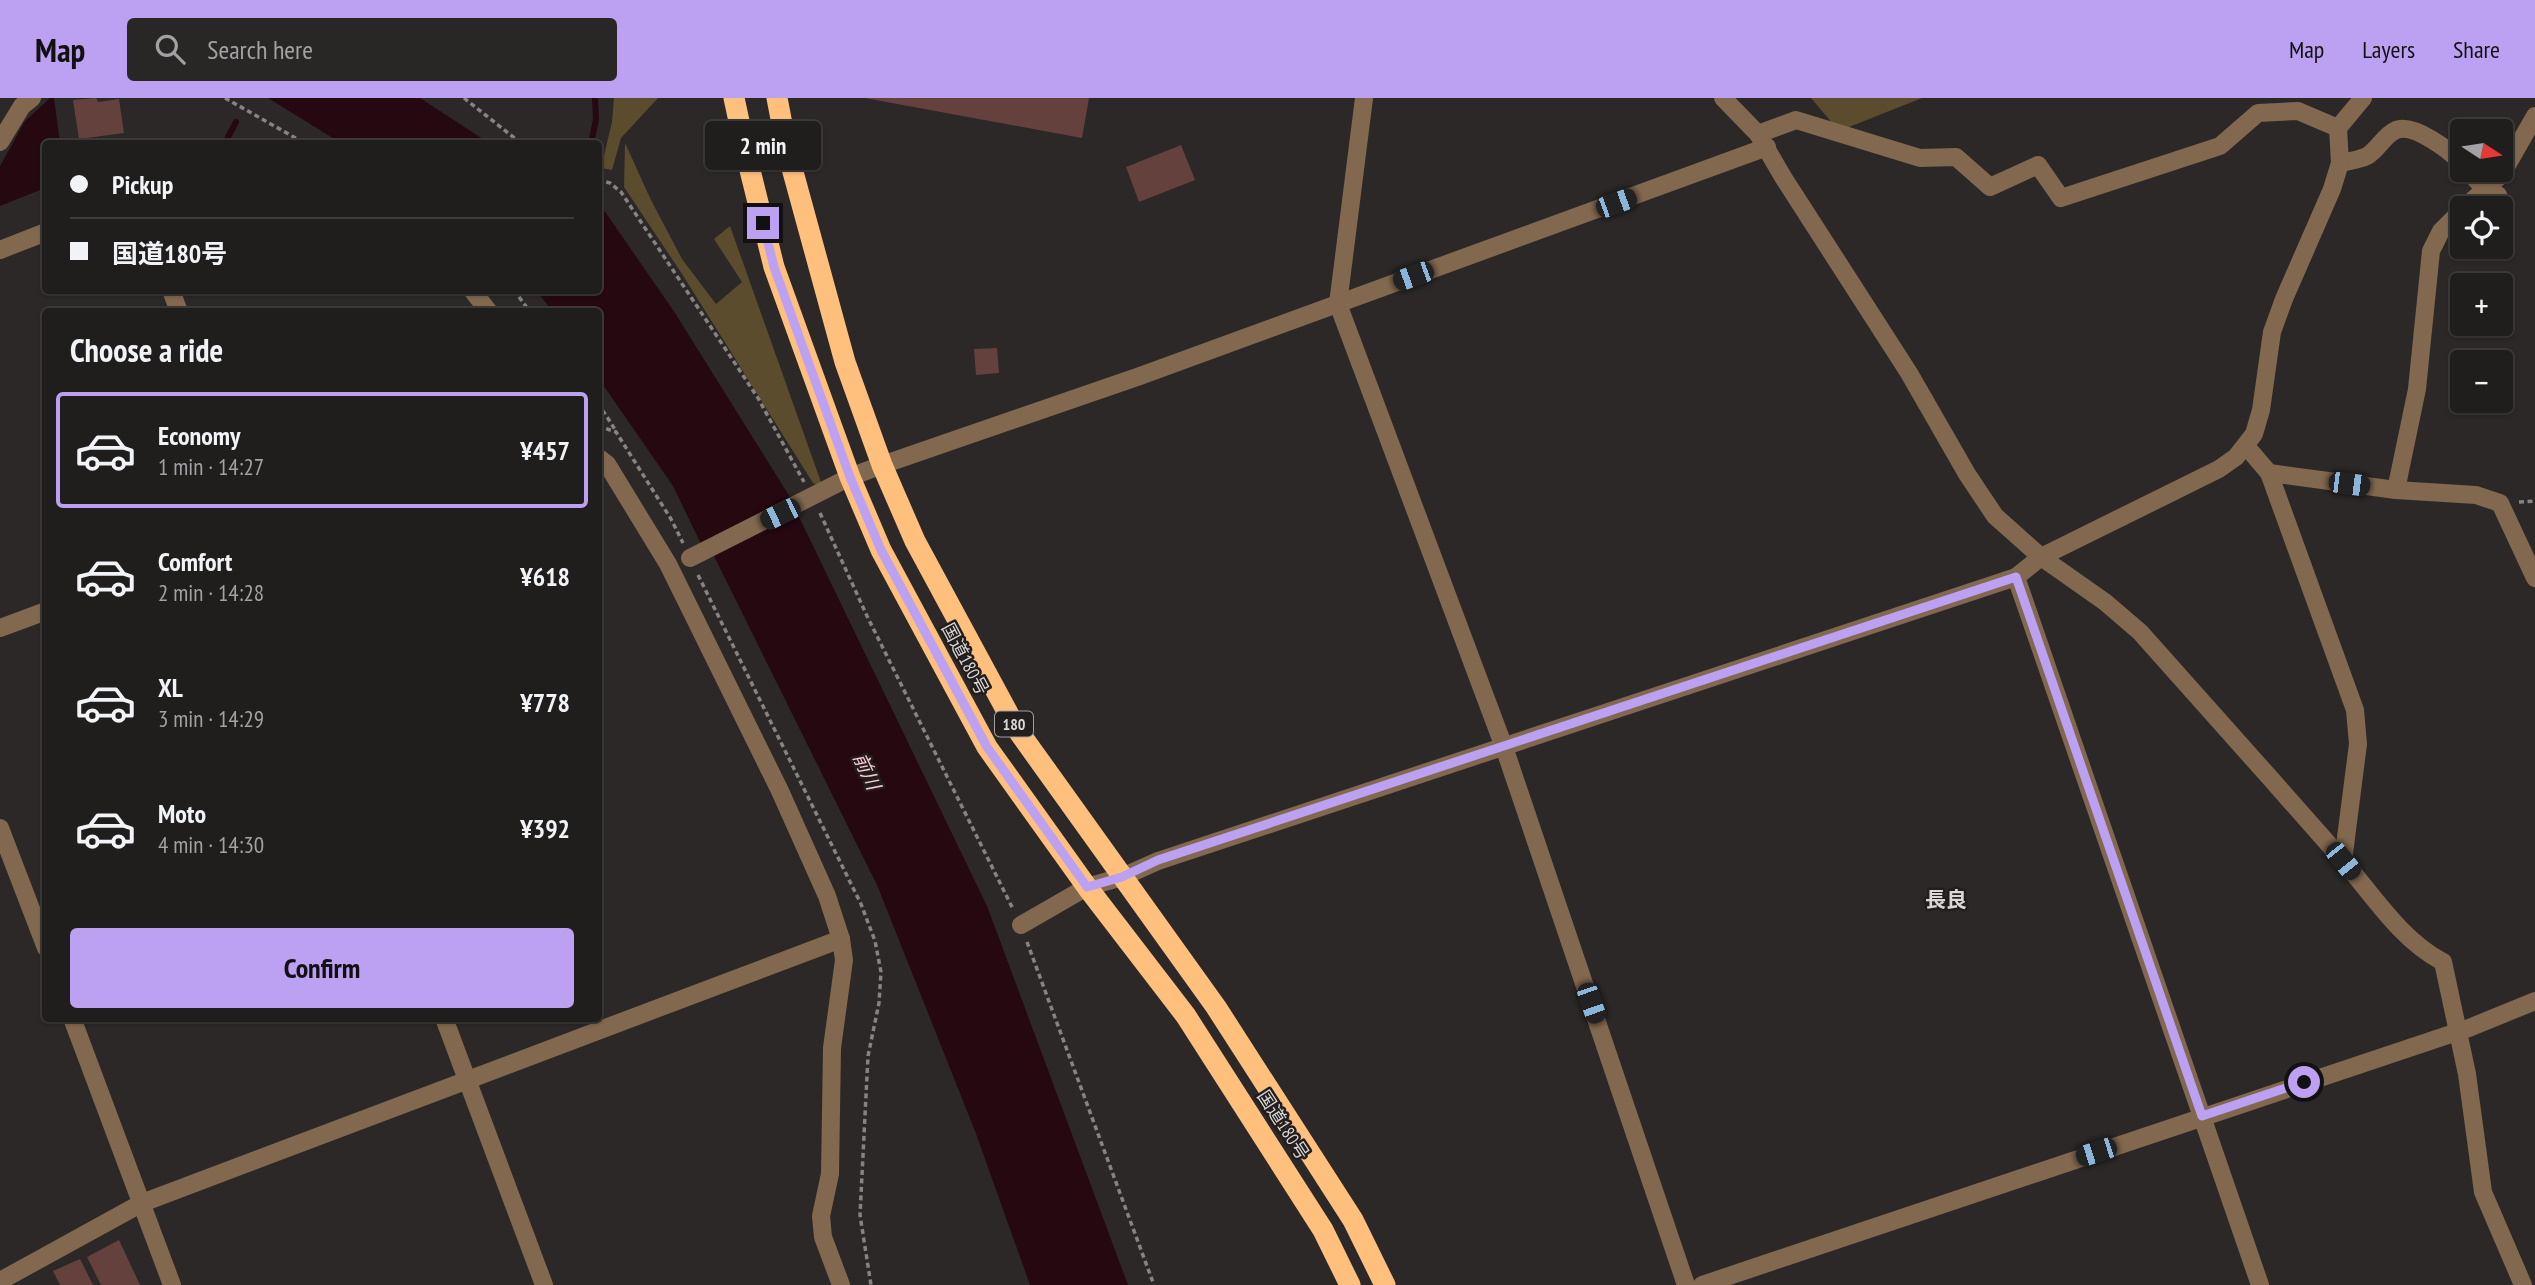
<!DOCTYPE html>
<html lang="en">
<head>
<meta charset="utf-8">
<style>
	:root { --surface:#201e1d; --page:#282726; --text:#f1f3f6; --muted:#a2a2a4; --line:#3d3c3b; --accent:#bca0f2 }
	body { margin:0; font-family:"PT Sans Narrow","Noto Sans JP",sans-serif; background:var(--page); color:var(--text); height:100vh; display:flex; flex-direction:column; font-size:26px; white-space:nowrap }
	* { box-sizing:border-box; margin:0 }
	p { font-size:23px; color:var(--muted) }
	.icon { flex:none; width:38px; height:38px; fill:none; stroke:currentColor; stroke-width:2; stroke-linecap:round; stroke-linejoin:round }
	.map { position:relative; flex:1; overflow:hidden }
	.drawer { position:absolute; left:42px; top:210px; width:560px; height:714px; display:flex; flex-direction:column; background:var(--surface); border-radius:7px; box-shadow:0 2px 5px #0004,0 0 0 2px var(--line) }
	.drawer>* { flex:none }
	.top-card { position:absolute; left:42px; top:42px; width:560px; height:154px; border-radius:7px; box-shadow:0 2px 5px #0004,0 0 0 2px var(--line); display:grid; align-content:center; height:154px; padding:0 28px; background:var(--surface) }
	.needle { width:46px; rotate:102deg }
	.tools { position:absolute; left:2450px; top:21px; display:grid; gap:14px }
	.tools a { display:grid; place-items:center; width:63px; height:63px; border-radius:7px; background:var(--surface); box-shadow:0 2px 5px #0004,0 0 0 2px var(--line); font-size:35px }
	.end { position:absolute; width:32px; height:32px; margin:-16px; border:9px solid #bca0f2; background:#111; box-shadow:0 0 0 4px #111 }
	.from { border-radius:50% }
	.bubble { position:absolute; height:49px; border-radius:7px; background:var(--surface); box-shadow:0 2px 5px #0004,0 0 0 2px var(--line); font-size:23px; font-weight:600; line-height:49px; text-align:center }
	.car { position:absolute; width:21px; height:42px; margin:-21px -10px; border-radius:9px; box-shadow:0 0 5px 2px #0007; background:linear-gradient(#222 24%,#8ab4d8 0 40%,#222 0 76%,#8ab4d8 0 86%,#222 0) }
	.top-card b { display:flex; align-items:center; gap:24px; height:66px; font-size:26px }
	.top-card b+b { border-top:2px solid var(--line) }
	.top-card i { width:18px; height:18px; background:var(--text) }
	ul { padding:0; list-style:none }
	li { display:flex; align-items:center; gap:21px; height:116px; margin:0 14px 10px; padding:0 14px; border:4px solid transparent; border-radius:7px }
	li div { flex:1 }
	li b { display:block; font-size:26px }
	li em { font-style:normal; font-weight:600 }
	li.active { border-color:var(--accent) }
	li>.icon { width:63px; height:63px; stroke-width:1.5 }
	h2 { padding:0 28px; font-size:32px; line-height:84px }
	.action { display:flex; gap:14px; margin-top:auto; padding:14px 28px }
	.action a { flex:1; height:80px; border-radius:7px; background:var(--accent); color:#111; font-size:28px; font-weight:600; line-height:80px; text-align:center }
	header { display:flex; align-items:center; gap:42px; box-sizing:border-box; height:98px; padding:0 35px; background:var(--accent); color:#111 }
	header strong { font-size:33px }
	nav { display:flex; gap:38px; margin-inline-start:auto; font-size:24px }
	.search { width:490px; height:63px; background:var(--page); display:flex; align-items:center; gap:18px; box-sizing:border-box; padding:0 24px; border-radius:7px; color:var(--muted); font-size:26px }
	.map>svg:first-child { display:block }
</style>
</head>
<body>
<header>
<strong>Map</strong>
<div class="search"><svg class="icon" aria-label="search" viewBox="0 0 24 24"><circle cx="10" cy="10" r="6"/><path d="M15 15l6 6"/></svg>Search here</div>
<nav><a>Map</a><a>Layers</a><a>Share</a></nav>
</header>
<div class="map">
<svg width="2535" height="1187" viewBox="0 0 2535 1187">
	<rect width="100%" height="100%" fill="#2b2827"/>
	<!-- green -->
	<g fill="#5a4c2d">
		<polygon points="614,0 658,0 621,40 612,72 601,70 612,24"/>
		<polygon points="1811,0 1922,0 1839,33"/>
		<polygon points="625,45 651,102 682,161 716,206 742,184 714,141 730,128 822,387 818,388 813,385 682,176 624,89"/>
	</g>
	<!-- water -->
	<g fill="#260811">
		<polygon points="50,0 54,0 60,45 46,46 45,90 0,108 0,68 25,23"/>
		<polygon points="268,0 420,0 489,45 341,45"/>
		<polygon points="599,105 675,215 788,396 987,808 1128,1187 1030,1187 975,1033 877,787 712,454 702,448 673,388 599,281 598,214 552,213 537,193 598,192"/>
	</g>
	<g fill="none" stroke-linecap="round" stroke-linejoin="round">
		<!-- stream -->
		<g stroke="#260811" stroke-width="6">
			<polyline points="219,46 225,45 236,24"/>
			<polyline points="591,46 596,21 595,0"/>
		</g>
	</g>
	<!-- building -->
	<g fill="#65413e">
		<polygon points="96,0 98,4 119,1 124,35 79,41 73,2"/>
		<polygon points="865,0 1089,0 1082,40"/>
		<polygon points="1181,47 1195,82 1139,104 1126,69"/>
		<polygon points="997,250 999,275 976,277 974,251"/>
		<polygon points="119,1142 140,1187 101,1187 87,1159"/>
		<polygon points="80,1161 93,1187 60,1187 53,1173"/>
	</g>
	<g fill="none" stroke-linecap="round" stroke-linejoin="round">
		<!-- path -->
		<g stroke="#868382" stroke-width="3.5" stroke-dasharray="5 3.5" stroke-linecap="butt">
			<polyline points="225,0 306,46"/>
			<polyline points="464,0 522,46"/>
			<polyline points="598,82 610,85 621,94 758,300 804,384"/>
			<polyline points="514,192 530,214"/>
			<polyline points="598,305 616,333"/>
			<polyline points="598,328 616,334 671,421 683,445"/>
			<polyline points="2519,404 2535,403"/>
			<polyline points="820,415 867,518 1013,811"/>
			<polyline points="698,477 861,806 875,843 881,874 879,905 868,958 860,1117 871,1187"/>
			<polyline points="1027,844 1154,1187"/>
		</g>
		<!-- minor -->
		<g stroke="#82684e" stroke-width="18">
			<polyline points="1364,0 1338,206 1504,649 1686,1187"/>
			<path d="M1723 0 1758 36 1783 79 1909 275 1967 376 1995 418 2041 459 2105 504 2140 534C2207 609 2273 683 2339 758 2371 794 2399 841 2443 864L2467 976 2483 1094 2523 1187"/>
			<polyline points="1758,36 1796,22 1920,60 1956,59 1990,89 2038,67 2061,100 2220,48 2258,15 2298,13 2338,30"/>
			<polyline points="0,44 22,8 32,0"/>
			<path d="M2340 65C2348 63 2359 62 2367 58 2378 52 2384 37 2396 32 2414 25 2451 53 2462 66"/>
			<polyline points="2467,72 2484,90 2498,97 2501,105 2501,122"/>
			<polyline points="2464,110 2502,76 2535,18"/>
			<polyline points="0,152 46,134"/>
			<polyline points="2495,152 2496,149"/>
			<polyline points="171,192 179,214"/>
			<polyline points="472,192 489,214"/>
			<polyline points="2246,348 2269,375 2355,612 2358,646 2343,763"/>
			<polyline points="598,359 607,366 668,466 780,693 827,798 841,841 844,862 832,950 830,1076 821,1118 823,1139 841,1187"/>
			<polyline points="2269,375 2396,392 2476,397 2500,405 2535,480"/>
			<polyline points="2396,392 2417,291 2431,153 2441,133 2462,112"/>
			<polyline points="690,460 850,379 882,367 1140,278 1767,49"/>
			<polyline points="2016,479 2260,1187"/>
			<polyline points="0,530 46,513"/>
			<polyline points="0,730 46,850"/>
			<polyline points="1021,827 1087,789 1122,779 1158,763 2016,479 2041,459 2219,371 2236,359 2254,336 2261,312 2272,234 2284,201 2332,91 2340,65 2338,30 2363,0"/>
			<polyline points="72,920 172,1187"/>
			<polyline points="444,920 544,1187"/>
			<polyline points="0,1183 142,1105 841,841"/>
			<polyline points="1702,1187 2469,930 2535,903"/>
		</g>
		<!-- highway -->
		<g stroke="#ffbf7d" stroke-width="21">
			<polyline points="734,0 747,60 774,169 850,379 881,452 987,649 1087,789 1186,918 1323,1132 1350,1187"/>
			<polyline points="777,0 787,52 845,264 882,367 915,443 1016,630 1216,909 1353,1122 1385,1187"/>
		</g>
	</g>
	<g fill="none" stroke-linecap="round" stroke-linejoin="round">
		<!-- route -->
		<polyline stroke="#bca0f2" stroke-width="9" points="763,125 774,169 813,277 850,379 881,452 987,649 1087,789 1122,779 1158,762 2016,479 2202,1018 2304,984"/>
	</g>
	<g text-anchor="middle" stroke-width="5" stroke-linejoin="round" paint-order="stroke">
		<!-- shield labels -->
		<rect fill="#211e1d" stroke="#a2a09f" stroke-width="2" x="995" y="613.5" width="38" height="25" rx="5"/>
		<g font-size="16" font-weight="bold" fill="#dad8d7">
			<text x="1014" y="632">180</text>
		</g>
		<!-- street labels -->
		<g font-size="18" fill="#dad8d7" stroke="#211e1d">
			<text transform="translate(965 561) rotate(62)" y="6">国道180号</text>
			<text transform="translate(1283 1027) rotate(57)" y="6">国道180号</text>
		</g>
		<!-- water labels -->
		<g font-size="19" font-style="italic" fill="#fdc5d0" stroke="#211e1d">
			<text transform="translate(867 673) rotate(65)" y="7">前川</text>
		</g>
		<!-- quarter labels -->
		<g font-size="21" font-weight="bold" fill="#dad8d7" stroke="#211e1d">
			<text x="1946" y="809">長良</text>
		</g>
	</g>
</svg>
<div class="tools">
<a><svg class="needle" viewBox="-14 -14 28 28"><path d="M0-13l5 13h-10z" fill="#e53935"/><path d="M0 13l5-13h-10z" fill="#a2a2a4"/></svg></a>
<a><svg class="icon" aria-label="locate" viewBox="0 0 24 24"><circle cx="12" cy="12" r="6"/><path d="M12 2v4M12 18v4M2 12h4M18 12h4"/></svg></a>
<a>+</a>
<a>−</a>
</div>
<i class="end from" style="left:2304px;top:984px"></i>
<i class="end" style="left:763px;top:125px"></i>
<div class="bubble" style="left:705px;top:23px;width:116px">2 min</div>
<i class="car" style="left:1616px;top:105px;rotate:70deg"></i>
<i class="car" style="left:1413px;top:178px;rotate:250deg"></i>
<i class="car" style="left:2349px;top:386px;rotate:97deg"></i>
<i class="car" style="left:780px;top:416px;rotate:244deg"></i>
<i class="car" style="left:2343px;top:763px;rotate:141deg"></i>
<i class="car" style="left:1591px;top:905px;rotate:161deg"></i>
<i class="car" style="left:2096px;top:1054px;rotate:252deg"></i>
<div class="top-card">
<b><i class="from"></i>Pickup</b>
<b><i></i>国道180号</b>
</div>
<section class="drawer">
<h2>Choose a ride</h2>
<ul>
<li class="active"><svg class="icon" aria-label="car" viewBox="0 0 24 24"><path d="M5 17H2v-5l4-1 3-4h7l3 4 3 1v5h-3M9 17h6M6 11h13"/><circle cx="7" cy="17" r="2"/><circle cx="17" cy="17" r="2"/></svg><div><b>Economy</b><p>1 min · 14:27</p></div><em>¥457</em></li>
<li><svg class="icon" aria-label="car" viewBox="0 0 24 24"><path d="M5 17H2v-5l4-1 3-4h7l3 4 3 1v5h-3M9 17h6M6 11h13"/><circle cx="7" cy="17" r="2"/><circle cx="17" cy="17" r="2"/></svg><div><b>Comfort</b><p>2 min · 14:28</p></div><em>¥618</em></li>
<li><svg class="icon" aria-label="car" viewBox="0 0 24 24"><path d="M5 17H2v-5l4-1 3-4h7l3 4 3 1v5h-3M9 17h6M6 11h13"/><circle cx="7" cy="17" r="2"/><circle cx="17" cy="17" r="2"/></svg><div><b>XL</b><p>3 min · 14:29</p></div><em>¥778</em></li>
<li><svg class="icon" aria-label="car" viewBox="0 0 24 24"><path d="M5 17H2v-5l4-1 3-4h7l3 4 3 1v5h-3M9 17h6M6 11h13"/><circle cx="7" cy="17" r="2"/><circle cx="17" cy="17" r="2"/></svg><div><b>Moto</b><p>4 min · 14:30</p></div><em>¥392</em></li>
</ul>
<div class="action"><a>Confirm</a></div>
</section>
</div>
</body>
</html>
